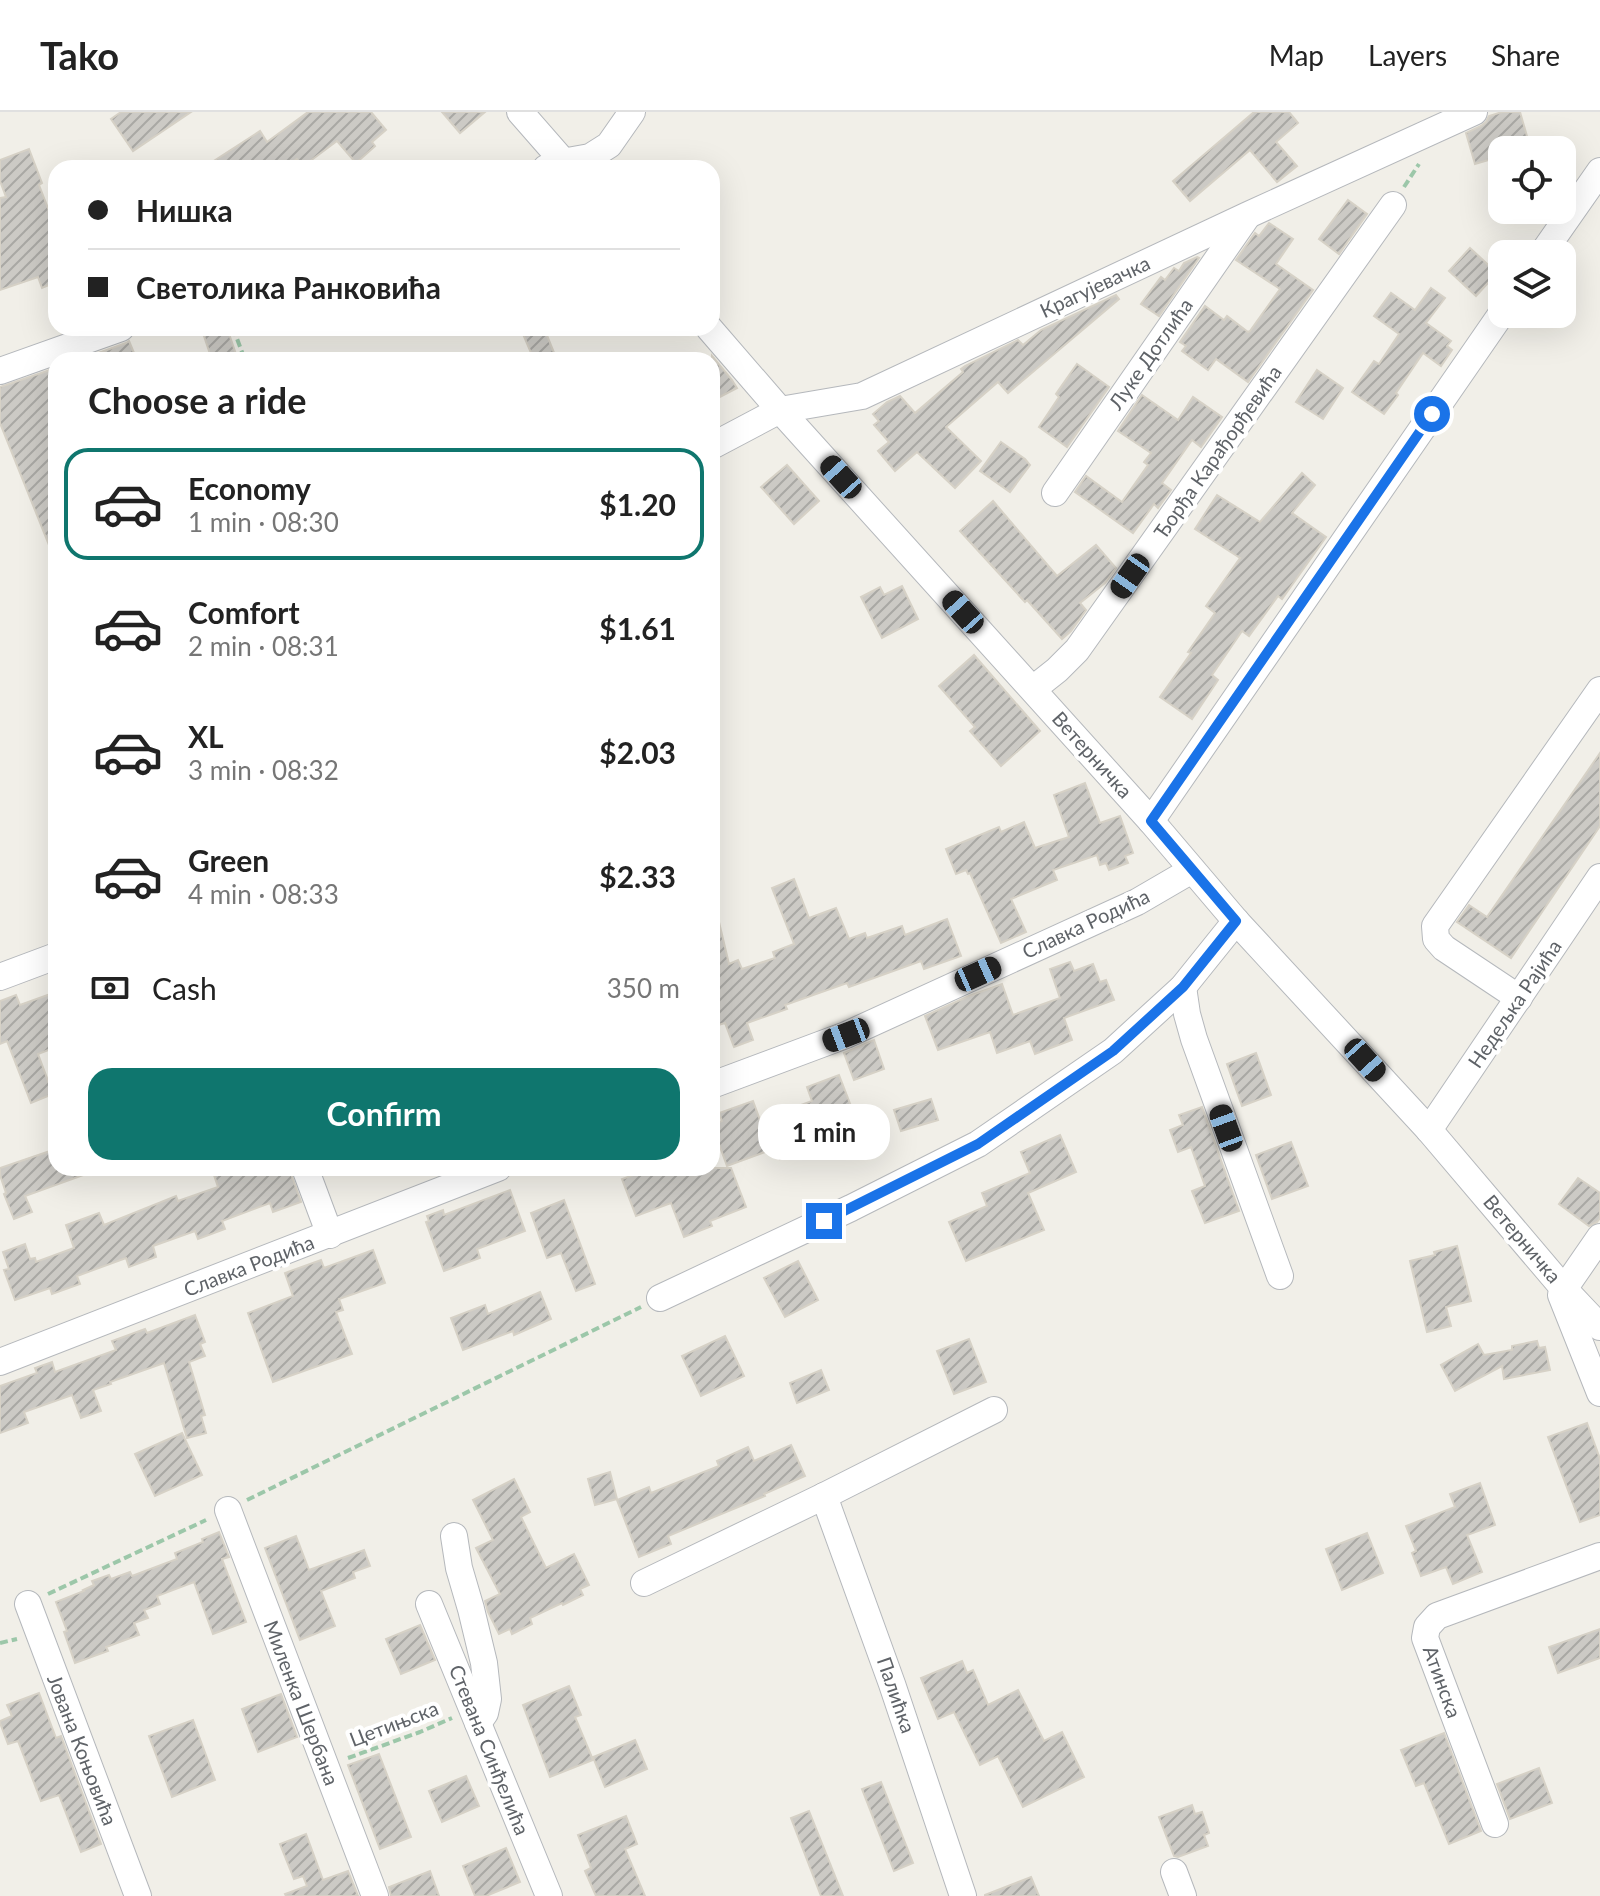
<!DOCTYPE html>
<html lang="en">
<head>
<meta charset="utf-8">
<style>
	:root { --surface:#fff; --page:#f2f2f2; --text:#222; --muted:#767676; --line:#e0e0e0; --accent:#0f766e }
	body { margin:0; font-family:Lato,sans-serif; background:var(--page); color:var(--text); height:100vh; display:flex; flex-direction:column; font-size:30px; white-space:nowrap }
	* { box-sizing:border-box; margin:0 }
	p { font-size:26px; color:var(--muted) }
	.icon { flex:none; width:44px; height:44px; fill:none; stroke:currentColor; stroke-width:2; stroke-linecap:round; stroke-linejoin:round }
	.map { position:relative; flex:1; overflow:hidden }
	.panel { position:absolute; left:48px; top:240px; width:672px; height:824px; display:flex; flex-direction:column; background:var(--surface); border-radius:24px; box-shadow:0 8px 32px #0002 }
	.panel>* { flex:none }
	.guide { position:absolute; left:48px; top:48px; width:672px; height:176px; border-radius:24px; box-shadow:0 8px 32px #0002; display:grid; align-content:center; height:176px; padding:0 40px; background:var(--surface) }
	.fabs { position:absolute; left:1488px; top:24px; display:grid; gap:16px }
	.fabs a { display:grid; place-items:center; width:88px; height:88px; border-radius:16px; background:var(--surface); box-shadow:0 8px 32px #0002; font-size:40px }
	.end { position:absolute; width:36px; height:36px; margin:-18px; border:10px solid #1a73e8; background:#fff; box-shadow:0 0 0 4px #fff }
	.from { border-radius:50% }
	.bubble { position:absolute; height:56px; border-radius:24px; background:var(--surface); box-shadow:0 8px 32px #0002; font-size:26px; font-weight:700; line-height:56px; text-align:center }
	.car { position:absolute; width:24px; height:48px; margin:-24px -12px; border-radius:10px; box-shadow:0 0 6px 2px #0007; background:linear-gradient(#222 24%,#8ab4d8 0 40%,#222 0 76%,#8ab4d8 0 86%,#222 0) }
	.guide b { display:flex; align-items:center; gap:28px; height:76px; font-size:30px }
	.guide b+b { border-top:2px solid var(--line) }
	.guide i { width:20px; height:20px; background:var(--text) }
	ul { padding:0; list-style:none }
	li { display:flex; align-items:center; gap:24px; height:112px; margin:0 16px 12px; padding:0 24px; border:4px solid transparent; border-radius:24px }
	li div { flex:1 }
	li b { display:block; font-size:30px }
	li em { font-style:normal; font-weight:700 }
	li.selected { border-color:var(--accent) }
	li>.icon { width:72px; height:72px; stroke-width:1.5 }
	h2 { padding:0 40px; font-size:36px; line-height:96px }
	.pay { display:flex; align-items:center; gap:20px; height:88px; padding:0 40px; font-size:30px }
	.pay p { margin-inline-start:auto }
	.action { display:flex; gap:16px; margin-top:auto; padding:16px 40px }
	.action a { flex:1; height:92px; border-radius:24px; background:var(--accent); color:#fff; font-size:32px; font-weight:700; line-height:92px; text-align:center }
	header { display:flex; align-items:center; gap:48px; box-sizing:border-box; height:112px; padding:0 40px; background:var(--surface); border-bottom:2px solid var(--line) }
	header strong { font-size:38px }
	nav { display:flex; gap:44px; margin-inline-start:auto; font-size:28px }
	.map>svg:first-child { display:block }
</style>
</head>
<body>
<header>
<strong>Tako</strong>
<nav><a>Map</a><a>Layers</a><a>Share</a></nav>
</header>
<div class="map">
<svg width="1600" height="1784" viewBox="0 0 1600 1784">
	<defs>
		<pattern id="building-hatch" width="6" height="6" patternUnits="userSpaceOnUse" patternTransform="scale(2)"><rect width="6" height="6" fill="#cccac5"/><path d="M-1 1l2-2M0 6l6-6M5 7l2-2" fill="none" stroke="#a9a8a4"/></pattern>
	</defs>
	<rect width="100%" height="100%" fill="#f1efe8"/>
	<!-- building -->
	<g fill="url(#building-hatch)" stroke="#d6d1c6" stroke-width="2">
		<polygon points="121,0 191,0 133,39 111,7"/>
		<polygon points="308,0 371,0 386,18 372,30 375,34 356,51 337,29 302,55 297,47 283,56 203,56 260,19 267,30"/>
		<polygon points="442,0 485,0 460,21"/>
		<polygon points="1254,0 1289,0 1298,11 1276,30 1297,54 1277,70 1250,38 1190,89 1173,69"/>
		<polygon points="1502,0 1520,0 1531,38 1502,38 1502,44 1475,52 1466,21 1481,14 1486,10 1489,4"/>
		<polygon points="29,37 42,71 39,73 51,104 56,102 56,170 42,176 38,165 0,178 0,86 6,85 0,69 0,48"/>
		<polygon points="1348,88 1367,102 1339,142 1319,127"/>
		<polygon points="1269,111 1293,127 1276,152 1313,178 1248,270 1216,247 1208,258 1182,239 1186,234 1180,230 1205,194 1224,208 1227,204 1248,220 1250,219 1280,177 1236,148 1255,121 1259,124"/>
		<polygon points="1470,136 1497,161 1476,184 1449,159"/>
		<polygon points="1197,145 1199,146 1159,204 1141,192 1161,165 1165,168 1174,156 1179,159 1184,151"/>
		<polygon points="1431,176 1445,186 1426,211 1451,229 1447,234 1452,238 1441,254 1423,241 1396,281 1398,283 1384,302 1352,280 1374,249 1379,252 1399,222 1374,204 1391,181 1415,198"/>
		<polygon points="1116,183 1119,187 1008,281 998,270 946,315 981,349 955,376 917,340 895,359 878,339 889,330 874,313 879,309 873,302 887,290 900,284 915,301 963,260 961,257 965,254 1018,228 1023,233 1041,218"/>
		<polygon points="214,216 227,216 238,248 212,248 203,221"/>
		<polygon points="537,216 544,216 557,248 534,248 523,222"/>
		<polygon points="129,229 137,248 79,248 126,231"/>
		<polygon points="712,244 732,268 737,276 712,289"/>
		<polygon points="1077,252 1109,275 1067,335 1039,315 1059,285 1056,282"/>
		<polygon points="56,256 56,448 55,448 0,311 0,275"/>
		<polygon points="1317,258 1343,276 1323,307 1296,290"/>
		<polygon points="1142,283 1178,308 1193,285 1222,305 1201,335 1192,328 1162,371 1171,378 1158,396 1154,392 1133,421 1075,380 1086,364 1122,390 1148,353 1144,350 1151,341 1118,319"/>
		<polygon points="1001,330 1025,347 1030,353 1010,380 980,359"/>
		<polygon points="787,353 819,389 794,412 761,375"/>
		<polygon points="1302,361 1315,373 1292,401 1326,425 1282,487 1278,484 1249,524 1242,519 1212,563 1218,568 1192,607 1160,585 1191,541 1188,540 1215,501 1206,494 1240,446 1195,417 1217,383 1260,410"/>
		<polygon points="993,389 1057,464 1096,433 1116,456 1105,471 1080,491 1086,498 1071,519 1062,527 1027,488 1025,490 960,419"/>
		<polygon points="902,474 918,507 882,526 861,485 880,475 884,483"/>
		<polygon points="974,543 1040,619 1001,654 970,619 975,615 939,574"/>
		<polygon points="1600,641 1600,714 1511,846 1457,810 1469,793 1487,805"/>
		<polygon points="1085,671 1100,711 1120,704 1133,741 1125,744 1128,751 1109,758 1106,751 1100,753 1097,743 1053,758 1057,768 1011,787 1026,820 1001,831 970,761 968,762 966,758 956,762 946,737 999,715 1001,720 1024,710 1035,736 1069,725 1054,683"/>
		<polygon points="794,767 809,806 836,796 849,827 865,821 867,826 902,814 905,823 947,807 961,844 924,857 921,849 849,875 847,871 785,893 787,897 747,911 753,928 734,935 725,911 712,915 712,810 719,810 729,852 738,848 742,857 775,846 773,840 794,832 772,776"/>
		<polygon points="1070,850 1074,859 1093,852 1100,870 1106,868 1114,888 1064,906 1072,928 1035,942 1030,929 997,941 990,920 938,938 925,904 969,884 1002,872 1013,903 1060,886 1050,857"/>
		<polygon points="56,880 56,935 38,942 53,982 31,991 7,929 0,932 0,889 16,883 20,893"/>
		<polygon points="874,928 884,957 854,968 844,941"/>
		<polygon points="1256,941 1271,983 1242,994 1227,952"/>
		<polygon points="839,963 854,1002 804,1021 809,1036 780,1047 776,1036 727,1054 712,1013 722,1009 719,1001 753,989 760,1008 812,989 807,975"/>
		<polygon points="931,987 938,1008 901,1019 894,998"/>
		<polygon points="1202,995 1239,1099 1205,1111 1192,1079 1205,1074 1191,1035 1178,1040 1170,1018 1183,1013 1179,1003"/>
		<polygon points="1060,1023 1076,1060 1028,1081 1044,1118 966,1149 949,1110 987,1094 982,1081 1030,1061 1021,1040"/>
		<polygon points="1291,1030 1308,1074 1272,1087 1256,1043"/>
		<polygon points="56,1037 56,1056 97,1056 97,1058 25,1084 32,1100 14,1107 4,1082 6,1081 0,1063 0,1056"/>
		<polygon points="224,1056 289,1056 301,1090 273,1100 270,1091 222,1109 225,1117 198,1127 195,1119 153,1134 156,1145 129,1155 126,1146 77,1164 80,1172 52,1182 50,1176 15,1188 4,1158 9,1157 3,1140 25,1132 30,1147 35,1146 36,1150 74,1136 66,1113 99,1101 104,1113 176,1084 178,1089 218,1075 213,1060"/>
		<polygon points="653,1056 731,1056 746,1095 710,1109 712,1114 684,1125 671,1091 636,1104 622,1067"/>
		<polygon points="1578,1066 1600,1081 1600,1106 1597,1110 1589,1114 1559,1092"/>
		<polygon points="510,1078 525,1119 477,1137 480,1146 444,1159 426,1110 429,1109 427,1104 443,1098 444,1103"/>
		<polygon points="564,1088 595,1172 576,1179 561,1141 547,1146 531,1101"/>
		<polygon points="1457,1134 1471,1189 1446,1195 1451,1214 1427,1220 1410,1149 1435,1143 1434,1140"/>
		<polygon points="373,1138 385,1171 339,1187 343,1198 336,1200 352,1242 273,1270 248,1201 293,1184 285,1161 321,1148 324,1156"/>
		<polygon points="798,1149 818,1188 785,1205 764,1166"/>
		<polygon points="540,1180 551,1207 514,1223 513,1219 463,1238 451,1206 485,1193 488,1202"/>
		<polygon points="195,1203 205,1230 200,1232 205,1244 189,1250 205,1303 201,1304 206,1321 187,1326 164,1251 110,1270 111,1272 93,1278 101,1299 81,1306 72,1283 24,1300 28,1311 0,1321 0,1274 37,1261 35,1256 52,1250 55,1260 116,1238 112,1229 145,1217 147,1221"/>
		<polygon points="725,1224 744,1264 701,1284 682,1244"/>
		<polygon points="969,1227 986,1270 954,1282 937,1239"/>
		<polygon points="1537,1229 1539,1236 1545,1235 1550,1258 1504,1267 1502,1254 1455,1279 1441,1253 1478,1232 1484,1243 1512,1238 1512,1234"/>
		<polygon points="821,1258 829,1278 797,1291 790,1271"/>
		<polygon points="1587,1311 1600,1347 1600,1403 1580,1410 1548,1325"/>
		<polygon points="182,1321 202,1363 155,1384 135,1342"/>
		<polygon points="791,1333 805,1364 764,1382 765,1384 668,1424 671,1432 639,1445 617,1388 649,1375 651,1381 719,1354 717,1349 748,1335 754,1349"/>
		<polygon points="610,1360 617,1387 595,1393 588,1367"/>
		<polygon points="514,1367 530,1400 521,1405 546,1456 574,1442 589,1473 580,1477 583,1483 563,1493 562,1491 530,1506 532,1512 512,1522 510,1517 499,1522 488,1500 485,1489 500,1482 476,1436 493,1428 473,1388"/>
		<polygon points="1480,1371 1495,1413 1467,1423 1482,1460 1453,1472 1446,1455 1421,1464 1412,1441 1416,1439 1406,1414 1455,1395 1450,1382"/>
		<polygon points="219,1420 229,1445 222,1447 246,1510 213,1522 194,1470 157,1484 160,1492 144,1498 148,1506 134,1511 139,1523 106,1535 108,1539 75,1551 64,1520 67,1519 56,1490 84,1479 83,1478 94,1473 92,1469 109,1463 111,1467 130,1460 132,1464 177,1447 175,1441 203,1430 202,1427"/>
		<polygon points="1367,1421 1383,1461 1342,1478 1326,1437"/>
		<polygon points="296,1424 309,1458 364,1438 370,1454 353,1460 355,1466 321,1479 335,1514 300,1528 265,1436"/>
		<polygon points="420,1513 435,1548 401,1562 386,1527"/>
		<polygon points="1600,1517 1600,1546 1558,1561 1549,1535"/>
		<polygon points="962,1549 967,1561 973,1558 988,1593 1018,1578 1044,1629 1062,1620 1084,1665 1023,1695 998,1644 980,1653 954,1600 938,1607 921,1566"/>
		<polygon points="569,1574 581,1603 575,1605 593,1648 550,1665 523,1593"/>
		<polygon points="39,1581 56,1626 61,1624 101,1732 81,1740 59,1683 41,1689 18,1629 8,1632 0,1611 0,1609 12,1604 7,1593"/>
		<polygon points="281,1582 297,1625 258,1640 242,1597"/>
		<polygon points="193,1608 215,1668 172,1685 149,1624"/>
		<polygon points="1444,1621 1481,1719 1449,1732 1424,1671 1416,1674 1401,1638"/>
		<polygon points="635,1628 647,1657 605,1675 593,1645"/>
		<polygon points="379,1642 411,1725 380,1737 348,1653"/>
		<polygon points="1539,1656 1552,1691 1510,1707 1497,1672"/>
		<polygon points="466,1664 479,1694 442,1710 429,1679"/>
		<polygon points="881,1670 913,1751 894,1759 862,1677"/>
		<polygon points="1192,1693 1195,1702 1202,1700 1209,1721 1204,1723 1208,1734 1178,1745 1174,1744 1159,1705"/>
		<polygon points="809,1699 843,1784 821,1784 791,1706"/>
		<polygon points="626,1704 637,1732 625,1737 645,1784 596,1784 585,1759 591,1756 578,1723"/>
		<polygon points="306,1722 323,1768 348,1759 358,1784 286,1784 285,1782 307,1774 303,1764 294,1767 280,1732"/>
		<polygon points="506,1736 520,1770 486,1784 475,1784 463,1754"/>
		<polygon points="430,1759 439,1784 391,1784 389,1775"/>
		<polygon points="1031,1765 1039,1784 985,1784 985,1783"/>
	</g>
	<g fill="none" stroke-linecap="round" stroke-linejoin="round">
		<!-- minor casing -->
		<g stroke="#b5b8bc" stroke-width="28">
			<g id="minor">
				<polyline points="520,0 569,56"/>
				<polyline points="546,56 562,50 590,45 609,33 632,0"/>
				<polyline points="1542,142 1600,59"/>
				<polyline points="709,216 780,298 1151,709 1236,809 1429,1018 1564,1177 1600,1215"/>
				<polyline points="0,259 121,216"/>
				<polyline points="712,334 780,298 862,284 1248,103 1474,0"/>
				<polyline points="1055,381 1246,106"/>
				<polyline points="1033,577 1057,558 1077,538 1393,93"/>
				<polyline points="1151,709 1502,201"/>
				<polyline points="0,865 56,844"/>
				<polyline points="1183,875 1187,902 1194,927 1280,1164"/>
				<polyline points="1519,886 1444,836 1436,827 1435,814 1600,578"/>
				<polyline points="712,973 846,923 1137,790 1192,758"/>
				<polyline points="1429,1018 1600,765"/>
				<polyline points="305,1056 330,1123"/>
				<polyline points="1564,1177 1600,1125"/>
				<polyline points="1561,1183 1600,1281"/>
				<polyline points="660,1186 851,1096 978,1032 1113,939 1183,875 1236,809"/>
				<polyline points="0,1250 498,1056"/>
				<polyline points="824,1384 892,1572 963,1784"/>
				<polyline points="228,1398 375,1784"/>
				<polyline points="454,1424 459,1456 471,1497 484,1551 488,1587 485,1601 478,1611"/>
				<polyline points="644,1471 824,1384 994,1298"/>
				<polyline points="28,1492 138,1784"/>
				<polyline points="429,1492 549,1784"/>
				<polyline points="1495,1712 1425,1526 1427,1515 1437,1504 1600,1444"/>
				<polyline points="1174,1760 1183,1784"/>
			</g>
		</g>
		<!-- path -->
		<g stroke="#9cc7a9" stroke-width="4" stroke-dasharray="8 4" stroke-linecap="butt">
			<polyline points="1404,75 1419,52"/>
			<polyline points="233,216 245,248"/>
			<polyline points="247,1388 641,1195"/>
			<polyline points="48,1482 206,1408"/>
			<polyline points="0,1531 17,1527"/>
			<polyline points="348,1646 420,1620 452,1606"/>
		</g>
		<!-- minor -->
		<use href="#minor" stroke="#fff" stroke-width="26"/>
	</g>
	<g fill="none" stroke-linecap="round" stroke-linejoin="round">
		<!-- route -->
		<polyline stroke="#1a73e8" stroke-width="10" points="824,1109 978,1032 1113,939 1183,875 1236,809 1151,709 1432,302"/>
	</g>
	<g text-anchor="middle" stroke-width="8" stroke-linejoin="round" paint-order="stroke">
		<!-- street labels -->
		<g font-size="20" fill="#5f6368" stroke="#fff">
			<text transform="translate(1095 175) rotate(-25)" y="7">Крагујевачка</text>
			<text transform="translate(1151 242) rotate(-55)" y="7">Луке Дотлића</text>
			<text transform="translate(1218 340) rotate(-55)" y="7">Ђорђа Карађорђевића</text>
			<text transform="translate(1092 643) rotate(48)" y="7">Ветерничка</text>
			<text transform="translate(1086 812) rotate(-25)" y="7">Славка Родића</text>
			<text transform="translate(1515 892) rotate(-56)" y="7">Недељка Рајића</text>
			<text transform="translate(1522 1127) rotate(50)" y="7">Ветерничка</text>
			<text transform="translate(249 1154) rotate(-21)" y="7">Славка Родића</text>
			<text transform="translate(1442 1570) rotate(70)" y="7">Атинска</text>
			<text transform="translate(896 1583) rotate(71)" y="7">Палићка</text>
			<text transform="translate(301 1591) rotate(69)" y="7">Миленка Шербана</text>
			<text transform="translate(394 1612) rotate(-21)" y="7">Цетињска</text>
			<text transform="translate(82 1638) rotate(69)" y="7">Јована Коњовића</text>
			<text transform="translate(489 1638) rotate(68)" y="7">Стевана Синђелића</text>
		</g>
	</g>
</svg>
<div class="fabs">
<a><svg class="icon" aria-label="locate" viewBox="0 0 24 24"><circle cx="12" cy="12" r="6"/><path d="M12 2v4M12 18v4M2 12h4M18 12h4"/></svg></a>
<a><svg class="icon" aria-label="layers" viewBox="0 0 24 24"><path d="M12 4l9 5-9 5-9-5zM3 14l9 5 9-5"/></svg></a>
</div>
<i class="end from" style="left:1432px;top:302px"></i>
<i class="end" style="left:824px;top:1109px"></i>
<div class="bubble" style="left:758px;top:992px;width:132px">1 min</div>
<i class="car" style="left:841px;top:365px;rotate:318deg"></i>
<i class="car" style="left:1130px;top:464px;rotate:215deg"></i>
<i class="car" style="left:963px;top:500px;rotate:318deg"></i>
<i class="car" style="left:978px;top:862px;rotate:66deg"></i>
<i class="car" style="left:846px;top:923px;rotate:249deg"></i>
<i class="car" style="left:1365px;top:948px;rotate:138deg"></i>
<i class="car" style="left:1226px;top:1016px;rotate:340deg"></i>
<div class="guide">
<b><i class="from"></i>Нишка</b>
<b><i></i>Светолика Ранковића</b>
</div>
<section class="panel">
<h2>Choose a ride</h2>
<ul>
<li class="selected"><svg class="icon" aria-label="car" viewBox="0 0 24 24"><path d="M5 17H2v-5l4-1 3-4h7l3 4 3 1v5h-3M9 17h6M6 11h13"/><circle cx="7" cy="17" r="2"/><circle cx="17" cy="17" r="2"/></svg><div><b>Economy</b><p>1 min · 08:30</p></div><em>$1.20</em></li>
<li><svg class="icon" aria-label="car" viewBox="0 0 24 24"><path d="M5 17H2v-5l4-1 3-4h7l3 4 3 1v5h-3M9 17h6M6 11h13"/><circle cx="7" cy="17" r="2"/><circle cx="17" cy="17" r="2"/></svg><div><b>Comfort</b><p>2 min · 08:31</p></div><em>$1.61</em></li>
<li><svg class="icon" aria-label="car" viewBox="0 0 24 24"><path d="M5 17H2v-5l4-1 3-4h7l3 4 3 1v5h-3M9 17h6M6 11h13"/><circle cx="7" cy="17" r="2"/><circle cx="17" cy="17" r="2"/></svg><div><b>XL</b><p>3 min · 08:32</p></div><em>$2.03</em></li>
<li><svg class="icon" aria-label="car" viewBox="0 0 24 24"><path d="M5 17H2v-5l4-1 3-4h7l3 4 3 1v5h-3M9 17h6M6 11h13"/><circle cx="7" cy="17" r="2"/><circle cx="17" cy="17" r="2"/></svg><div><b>Green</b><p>4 min · 08:33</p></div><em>$2.33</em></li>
</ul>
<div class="pay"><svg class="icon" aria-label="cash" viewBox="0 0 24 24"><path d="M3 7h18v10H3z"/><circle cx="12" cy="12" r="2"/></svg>Cash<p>350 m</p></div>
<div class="action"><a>Confirm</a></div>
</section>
</div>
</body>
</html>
